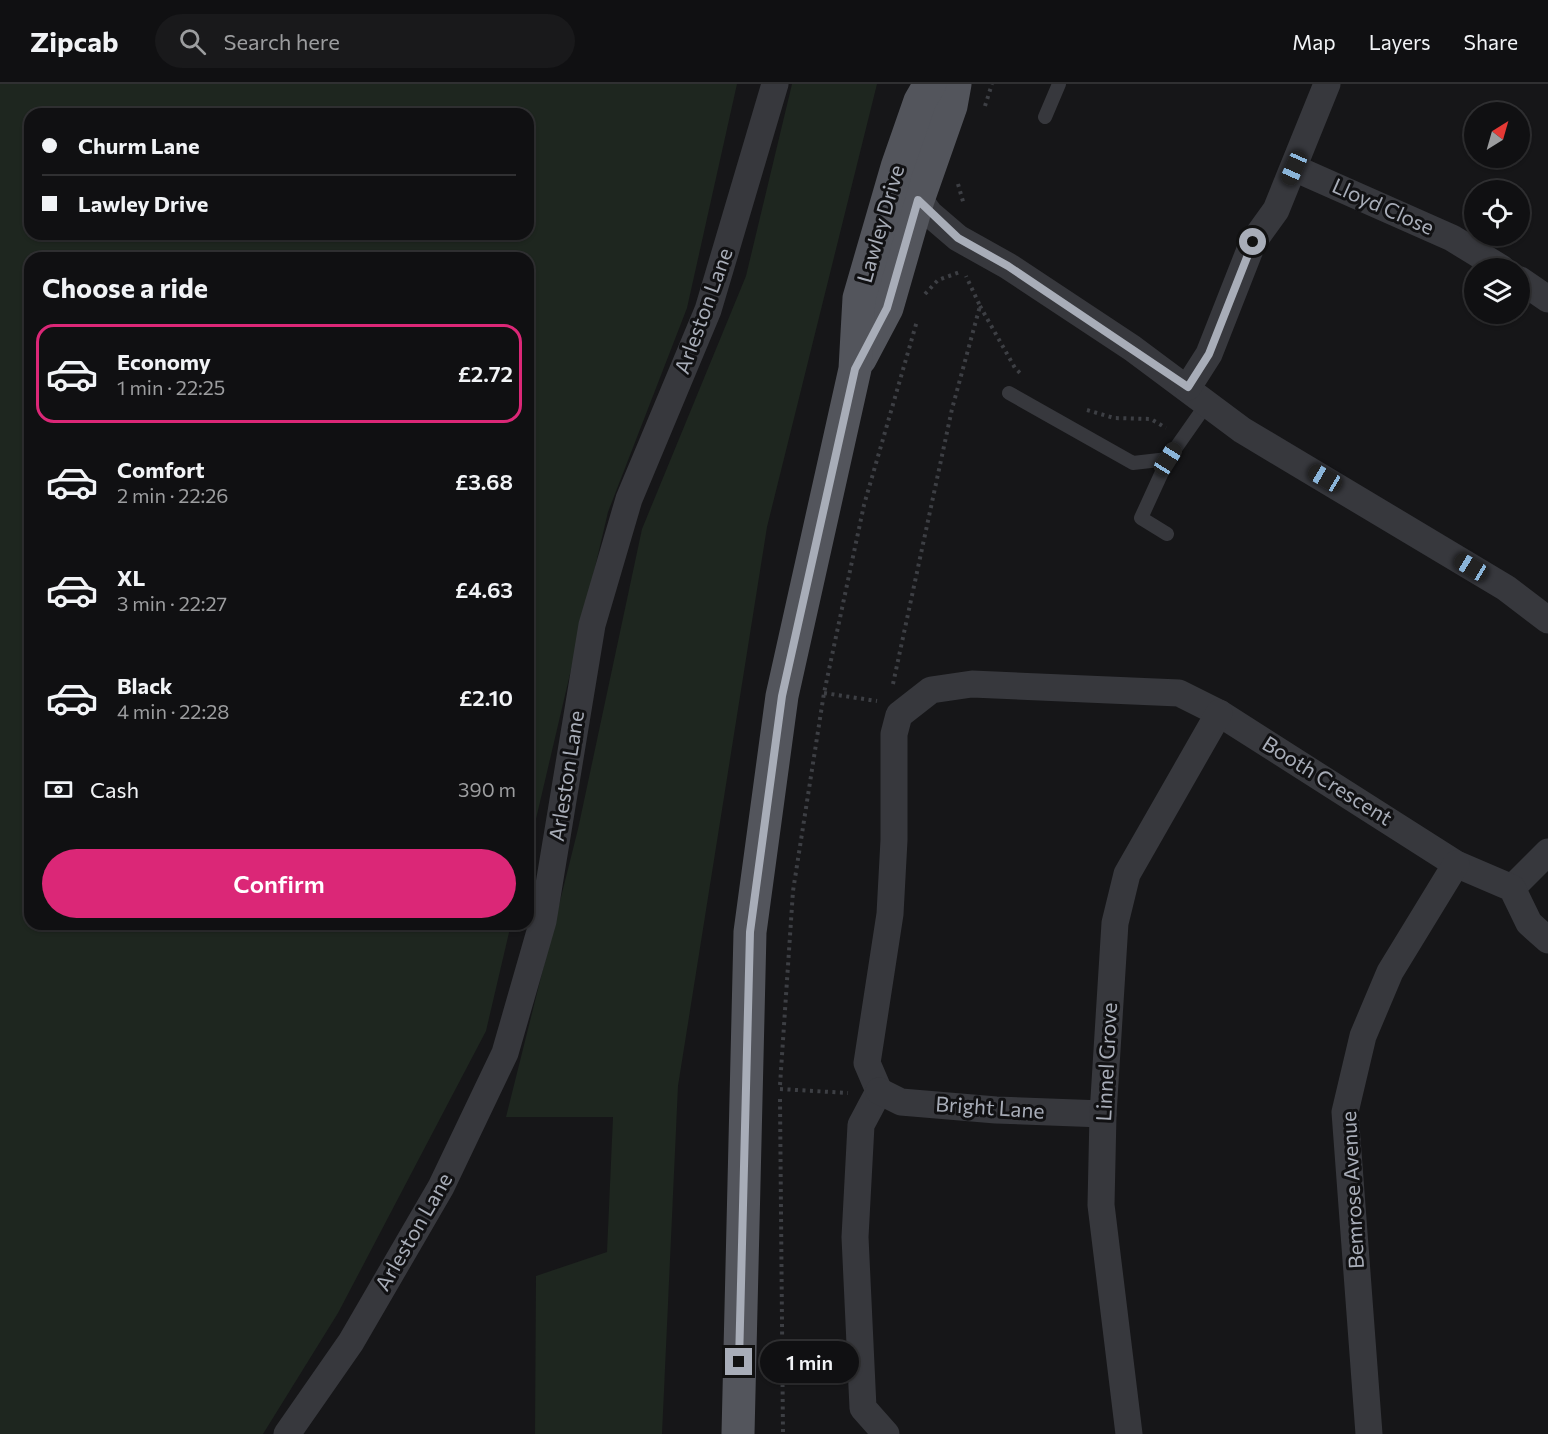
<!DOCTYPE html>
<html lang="en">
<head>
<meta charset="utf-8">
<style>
	:root { --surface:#101012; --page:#19191b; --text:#f1f3f6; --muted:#9c9d9f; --line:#303032; --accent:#db2777 }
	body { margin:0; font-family:Commissioner,sans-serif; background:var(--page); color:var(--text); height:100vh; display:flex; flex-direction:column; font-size:22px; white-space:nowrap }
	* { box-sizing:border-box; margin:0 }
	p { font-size:20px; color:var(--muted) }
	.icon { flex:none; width:33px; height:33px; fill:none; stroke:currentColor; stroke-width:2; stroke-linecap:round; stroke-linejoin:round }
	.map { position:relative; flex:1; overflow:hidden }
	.panel { position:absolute; left:24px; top:168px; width:510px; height:678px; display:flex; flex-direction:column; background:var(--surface); border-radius:18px; box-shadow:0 2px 4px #0004,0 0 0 2px var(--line) }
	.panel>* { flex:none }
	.banner { position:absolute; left:24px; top:24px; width:510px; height:132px; border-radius:18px; box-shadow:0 2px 4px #0004,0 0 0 2px var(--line); display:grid; align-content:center; height:132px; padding:0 18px; background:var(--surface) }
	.needle { width:39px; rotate:37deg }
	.fabs { position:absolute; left:1464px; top:18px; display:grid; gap:12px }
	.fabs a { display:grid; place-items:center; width:66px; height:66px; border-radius:50%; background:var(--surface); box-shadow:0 2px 4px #0004,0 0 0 2px var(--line); font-size:30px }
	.end { position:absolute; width:27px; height:27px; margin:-14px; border:8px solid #a8adb8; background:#111; box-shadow:0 0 0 3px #111 }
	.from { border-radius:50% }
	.bubble { position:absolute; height:42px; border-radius:21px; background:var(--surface); box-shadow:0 2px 4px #0004,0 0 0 2px var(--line); font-size:20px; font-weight:600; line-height:42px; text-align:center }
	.car { position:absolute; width:18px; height:36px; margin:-18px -9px; border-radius:8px; box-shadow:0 0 4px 2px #0007; background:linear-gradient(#222 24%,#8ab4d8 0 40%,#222 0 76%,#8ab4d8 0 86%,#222 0) }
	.banner b { display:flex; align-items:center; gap:21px; height:57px; font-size:22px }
	.banner b+b { border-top:2px solid var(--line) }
	.banner i { width:15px; height:15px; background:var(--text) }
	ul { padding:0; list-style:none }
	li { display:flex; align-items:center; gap:18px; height:99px; margin:0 12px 9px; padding:0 6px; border:3px solid transparent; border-radius:18px }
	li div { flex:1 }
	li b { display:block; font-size:22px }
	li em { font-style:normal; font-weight:600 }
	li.current { border-color:var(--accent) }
	li>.icon { width:54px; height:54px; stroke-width:1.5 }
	h2 { padding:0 18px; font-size:27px; line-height:72px }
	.pay { display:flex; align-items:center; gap:15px; height:66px; padding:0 18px; font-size:22px }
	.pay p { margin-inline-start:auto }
	.action { display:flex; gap:12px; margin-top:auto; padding:12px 18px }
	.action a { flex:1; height:69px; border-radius:36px; background:var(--accent); color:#fff; font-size:24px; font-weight:600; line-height:69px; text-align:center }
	header { display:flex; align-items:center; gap:36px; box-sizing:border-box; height:84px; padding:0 30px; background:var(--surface); border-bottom:2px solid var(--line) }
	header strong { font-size:28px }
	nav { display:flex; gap:33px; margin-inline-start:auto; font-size:21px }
	.search { width:420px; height:54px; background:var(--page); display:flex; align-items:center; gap:15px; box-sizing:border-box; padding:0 21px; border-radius:33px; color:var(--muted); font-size:22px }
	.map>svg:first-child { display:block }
</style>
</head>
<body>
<header>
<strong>Zipcab</strong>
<div class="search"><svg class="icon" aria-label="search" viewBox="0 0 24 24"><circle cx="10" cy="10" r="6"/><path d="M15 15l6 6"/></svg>Search here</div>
<nav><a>Map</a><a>Layers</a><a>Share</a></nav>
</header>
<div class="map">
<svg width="1548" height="1350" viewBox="0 0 1548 1350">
	<rect width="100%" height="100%" fill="#161618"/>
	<!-- green -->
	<g fill="#1e261f" fill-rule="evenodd">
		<path d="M0 0H737L687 224 608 428 528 769V174H30V840H511L486 947 338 1229 263 1350H0ZM30 30H528V150H30Z"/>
		<polygon points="792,0 877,0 767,443 678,1002 662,1350 535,1350 536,1192 607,1168 613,1033 506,1033 578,745 642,445 746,192"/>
	</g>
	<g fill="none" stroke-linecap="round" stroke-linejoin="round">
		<!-- path -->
		<g stroke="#3d3f44" stroke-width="4" stroke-dasharray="3 4.5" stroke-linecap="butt">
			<polyline points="985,22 992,0"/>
			<polyline points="958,100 964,121"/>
			<polyline points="925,210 938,196 960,188"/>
			<polyline points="980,222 1015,284 1021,290"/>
			<polyline points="1087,326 1114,334 1151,335 1166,344"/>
			<polyline points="893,600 952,325 980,222 966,192"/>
			<polyline points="824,609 877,617"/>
			<polyline points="780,1001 793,807 824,609 864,421 917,237"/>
			<polyline points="780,1005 848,1009"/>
			<polyline points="780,1015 783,1350"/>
		</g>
		<!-- service -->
		<g stroke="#37383d" stroke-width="14">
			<polyline points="1045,33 1059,0"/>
			<polyline points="1009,309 1133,379 1168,375 1208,318"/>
			<polyline points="1167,450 1141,434 1168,375"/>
		</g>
		<!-- minor -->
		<g stroke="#37383d" stroke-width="27">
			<polyline points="1294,84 1452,154 1501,184"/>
			<polyline points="909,102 930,130 958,154 1008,182 1132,264 1242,346 1506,504 1548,536"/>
			<polyline points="1520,196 1548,215"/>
			<polyline points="1188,303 1209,270 1253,158 1276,126 1327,0"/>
			<polyline points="1512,804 1548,768"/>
			<polyline points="879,1007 867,979 890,830 894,756 894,650 899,631 931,606 972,600 1179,609 1219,629 1456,780 1512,804 1529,839 1548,856"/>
			<polyline points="879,1007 861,1041 855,1153 863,1324 886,1350"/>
			<polyline points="879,1007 901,1018 996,1026 1103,1030"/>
			<polyline points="287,1350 351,1258 441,1103 505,969 543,837 592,541 629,415 708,226 775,0"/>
			<polyline points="1129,1350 1101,1121 1103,1030 1115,839 1127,790 1219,629"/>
			<polyline points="1369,1350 1345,1028 1363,952 1390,888 1456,780"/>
		</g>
		<!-- primary -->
		<g stroke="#53555c" stroke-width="33">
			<polyline points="860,275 887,224 918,116 951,22 955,0"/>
			<polyline points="738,1350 750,848 782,612 855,285 859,214 897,83 920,17 930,0"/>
		</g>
	</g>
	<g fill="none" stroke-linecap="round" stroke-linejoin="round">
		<!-- route -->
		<polyline stroke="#a8adb8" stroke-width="8" points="739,1278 750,848 782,612 855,285 887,224 918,116 958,154 1008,182 1188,303 1209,270 1253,158"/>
	</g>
	<g text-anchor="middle" stroke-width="6" stroke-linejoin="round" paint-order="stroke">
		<!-- street labels -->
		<g font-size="21" fill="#a8adb8" stroke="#111113">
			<text transform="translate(1383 123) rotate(24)" y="7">Lloyd Close</text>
			<text transform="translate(881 140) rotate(-74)" y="7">Lawley Drive</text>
			<text transform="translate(704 227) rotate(-70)" y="7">Arleston Lane</text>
			<text transform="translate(567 692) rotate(-81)" y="7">Arleston Lane</text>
			<text transform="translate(1327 697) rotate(32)" y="7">Booth Crescent</text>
			<text transform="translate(1107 978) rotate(-87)" y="7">Linnel Grove</text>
			<text transform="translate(990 1024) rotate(4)" y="7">Bright Lane</text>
			<text transform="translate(1353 1106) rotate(-93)" y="7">Bemrose Avenue</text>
			<text transform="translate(414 1148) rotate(-60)" y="7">Arleston Lane</text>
		</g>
	</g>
</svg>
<div class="fabs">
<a><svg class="needle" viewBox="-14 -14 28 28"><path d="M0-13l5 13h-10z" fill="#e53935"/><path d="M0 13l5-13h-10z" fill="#9c9d9f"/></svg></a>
<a><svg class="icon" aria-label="locate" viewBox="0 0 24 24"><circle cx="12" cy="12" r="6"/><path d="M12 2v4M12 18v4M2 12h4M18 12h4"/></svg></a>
<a><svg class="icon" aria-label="layers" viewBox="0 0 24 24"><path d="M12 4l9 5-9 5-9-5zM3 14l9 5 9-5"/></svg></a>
</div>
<i class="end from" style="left:1253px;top:158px"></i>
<i class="end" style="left:739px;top:1278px"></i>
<div class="bubble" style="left:760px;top:1257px;width:99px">1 min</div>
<i class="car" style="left:1294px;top:84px;rotate:204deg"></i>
<i class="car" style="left:1168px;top:375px;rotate:32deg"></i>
<i class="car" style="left:1325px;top:394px;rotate:300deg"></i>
<i class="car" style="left:1471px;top:483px;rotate:301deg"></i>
<div class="banner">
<b><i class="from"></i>Churm Lane</b>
<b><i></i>Lawley Drive</b>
</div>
<section class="panel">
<h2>Choose a ride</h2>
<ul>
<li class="current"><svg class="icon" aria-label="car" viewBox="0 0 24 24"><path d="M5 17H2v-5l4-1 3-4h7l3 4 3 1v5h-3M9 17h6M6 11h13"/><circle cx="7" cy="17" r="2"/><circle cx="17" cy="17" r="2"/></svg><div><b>Economy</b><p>1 min · 22:25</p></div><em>£2.72</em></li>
<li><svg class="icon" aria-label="car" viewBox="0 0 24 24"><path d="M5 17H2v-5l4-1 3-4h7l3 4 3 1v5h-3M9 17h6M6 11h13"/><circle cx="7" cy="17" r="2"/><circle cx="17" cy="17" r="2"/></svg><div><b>Comfort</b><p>2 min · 22:26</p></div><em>£3.68</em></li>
<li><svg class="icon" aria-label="car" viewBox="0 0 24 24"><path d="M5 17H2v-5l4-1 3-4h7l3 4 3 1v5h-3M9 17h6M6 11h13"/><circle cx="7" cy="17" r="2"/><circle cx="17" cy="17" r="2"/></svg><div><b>XL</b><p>3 min · 22:27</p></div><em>£4.63</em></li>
<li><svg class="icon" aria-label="car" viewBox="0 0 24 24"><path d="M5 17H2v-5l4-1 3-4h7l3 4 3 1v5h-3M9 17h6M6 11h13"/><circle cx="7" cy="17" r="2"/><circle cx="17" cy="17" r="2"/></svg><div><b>Black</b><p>4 min · 22:28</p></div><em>£2.10</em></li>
</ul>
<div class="pay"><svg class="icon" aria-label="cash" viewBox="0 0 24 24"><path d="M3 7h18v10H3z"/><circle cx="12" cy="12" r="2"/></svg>Cash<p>390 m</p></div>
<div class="action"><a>Confirm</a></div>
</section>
</div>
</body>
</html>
